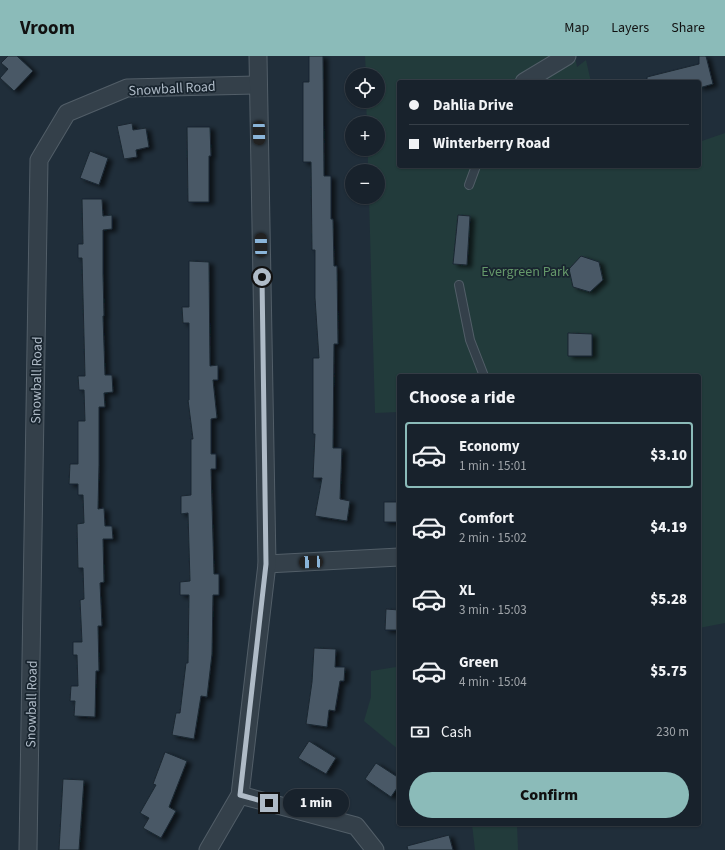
<!DOCTYPE html>
<html lang="en">
<head>
<meta charset="utf-8">
<style>
	:root { --surface:#18222c; --page:#252f38; --text:#f1f3f6; --muted:#9fa4a9; --line:#363f48; --accent:#8bbbb9 }
	body { margin:0; font-family:"Source Sans 3",sans-serif; background:var(--page); color:var(--text); height:100vh; display:flex; flex-direction:column; font-size:15px; white-space:nowrap }
	* { box-sizing:border-box; margin:0 }
	p { font-size:13px; color:var(--muted) }
	.icon { flex:none; width:22px; height:22px; fill:none; stroke:currentColor; stroke-width:2; stroke-linecap:round; stroke-linejoin:round }
	.map { position:relative; flex:1; overflow:hidden }
	.sheet { position:absolute; left:397px; top:318px; width:304px; height:452px; display:flex; flex-direction:column; background:var(--surface); border-radius:4px; box-shadow:0 1px 3px #0004,0 0 0 1px var(--line) }
	.sheet>* { flex:none }
	.hud { position:absolute; left:397px; top:24px; width:304px; height:88px; border-radius:4px; box-shadow:0 1px 3px #0004,0 0 0 1px var(--line); display:grid; align-content:center; height:88px; padding:0 12px; background:var(--surface) }
	.buttons { position:absolute; left:345px; top:12px; display:grid; gap:8px }
	.buttons a { display:grid; place-items:center; width:40px; height:40px; border-radius:50%; background:var(--surface); box-shadow:0 1px 3px #0004,0 0 0 1px var(--line); font-size:20px }
	.end { position:absolute; width:18px; height:18px; margin:-9px; border:5px solid #afbbc7; background:#111; box-shadow:0 0 0 2px #111 }
	.from { border-radius:50% }
	.bubble { position:absolute; height:28px; border-radius:14px; background:var(--surface); box-shadow:0 1px 3px #0004,0 0 0 1px var(--line); font-size:13px; font-weight:800; line-height:28px; text-align:center }
	.car { position:absolute; width:12px; height:24px; margin:-12px -6px; border-radius:5px; box-shadow:0 0 3px 1px #0007; background:linear-gradient(#222 24%,#8ab4d8 0 40%,#222 0 76%,#8ab4d8 0 86%,#222 0) }
	.hud b { display:flex; align-items:center; gap:14px; height:38px; font-size:15px }
	.hud b+b { border-top:1px solid var(--line) }
	.hud i { width:10px; height:10px; background:var(--text) }
	ul { padding:0; list-style:none }
	li { display:flex; align-items:center; gap:12px; height:66px; margin:0 8px 6px; padding:0 4px; border:2px solid transparent; border-radius:4px }
	li div { flex:1 }
	li b { display:block; font-size:15px }
	li em { font-style:normal; font-weight:800 }
	li.on { border-color:var(--accent) }
	li>.icon { width:36px; height:36px; stroke-width:1.5 }
	h2 { padding:0 12px; font-size:18px; line-height:48px }
	.pay { display:flex; align-items:center; gap:10px; height:44px; padding:0 12px; font-size:15px }
	.pay p { margin-inline-start:auto }
	.cta { display:flex; gap:8px; margin-top:auto; padding:8px 12px }
	.cta a { flex:1; height:46px; border-radius:24px; background:var(--accent); color:#111; font-size:16px; font-weight:800; line-height:46px; text-align:center }
	header { display:flex; align-items:center; gap:24px; box-sizing:border-box; height:56px; padding:0 20px; background:var(--accent); color:#111 }
	header strong { font-size:19px }
	nav { display:flex; gap:22px; margin-inline-start:auto; font-size:14px }
	.map>svg:first-child { display:block }
</style>
</head>
<body>
<header>
<strong>Vroom</strong>
<nav><a>Map</a><a>Layers</a><a>Share</a></nav>
</header>
<div class="map">
<svg width="725" height="794" viewBox="0 0 725 794">
	<defs>
		<filter id="shadow"><feDropShadow dx="4.5" dy="2.5" stdDeviation="2" flood-color="#0009"/></filter>
	</defs>
	<rect width="100%" height="100%" fill="#202e3a"/>
	<!-- green -->
	<g fill="#223b3b">
		<polygon points="365,0 575,0 577,11 586,4 591,26 399,26 399,110 611,110 612,112 618,110 699,110 699,86 725,77 725,567 699,572 699,320 399,320 399,356 375,357 369,141 378,141 378,115 368,115 368,93 378,93 378,67 367,67 366,45 378,45 378,19 366,19"/>
		<polygon points="396,611 399,613 399,694 364,665 371,641 371,615"/>
		<polygon points="472,768 517,768 518,794 475,794"/>
	</g>
	<!-- building -->
	<g fill="#485966" stroke="#1b2731" filter="url(#shadow)">
		<polygon points="8,0 17,0 33,15 14,35 0,22 8,13 1,7"/>
		<polygon points="309,0 323,0 324,120 331,120 331,163 333,163 334,210 337,210 338,288 334,288 333,392 342,392 340,443 350,445 347,465 315,460 322,422 313,422 315,378 313,378 313,302 319,302 315,242 315,194 312,194 311,106 303,106 303,26 309,26"/>
		<polygon points="699,0 706,0 713,28 699,32 699,26 647,26 647,21 699,8"/>
		<polygon points="132,67 133,74 146,72 149,91 136,94 137,101 124,103 117,70"/>
		<polygon points="187,71 210,71 211,100 209,100 209,146 188,146"/>
		<polygon points="90,95 108,102 99,129 80,122"/>
		<polygon points="82,143 102,143 103,160 112,159 112,173 103,174 103,218 104,260 103,260 105,319 112,319 113,336 104,337 105,351 99,351 99,409 98,453 104,452 105,470 112,470 113,483 103,483 104,526 100,527 102,570 98,570 99,615 96,615 95,661 74,660 75,645 70,645 71,630 78,630 77,599 73,599 73,586 82,586 80,544 84,543 83,512 78,512 77,468 84,467 83,439 78,439 78,428 69,428 70,408 78,408 78,365 85,365 84,334 79,334 78,320 85,320 82,202 78,202 78,188 83,188"/>
		<polygon points="458,159 470,160 467,209 453,208"/>
		<polygon points="581,200 599,206 603,224 590,236 573,231 569,213"/>
		<polygon points="189,205 209,206 210,310 218,309 218,324 213,324 217,362 211,363 211,398 216,398 216,413 211,413 214,518 219,518 219,539 213,539 212,598 207,641 201,640 194,683 172,679 176,657 180,657 186,607 188,607 189,539 180,539 180,526 190,525 188,457 181,458 181,440 191,439 191,383 193,383 188,344 189,344 189,267 183,267 182,251 189,251"/>
		<polygon points="568,277 592,278 592,300 568,300"/>
		<rect x="384" y="446" width="15" height="20"/>
		<polygon points="386,553 399,554 399,574 385,574"/>
		<polygon points="314,592 336,593 335,611 345,611 344,625 340,625 335,655 329,654 327,671 306,668 312,626"/>
		<polygon points="309,685 336,702 326,718 298,702"/>
		<polygon points="165,696 187,705 169,751 176,755 161,782 143,772 149,762 140,757 156,729 153,728"/>
		<polygon points="376,707 399,722 399,729 391,741 365,723"/>
		<polygon points="63,723 84,724 79,794 59,794"/>
		<polygon points="449,779 453,794 408,794 407,790"/>
	</g>
	<g fill="none" stroke-linecap="round" stroke-linejoin="round">
		<!-- lane casing -->
		<g stroke="#525e68" stroke-width="10">
			<g id="lane">
				<polyline points="469,129 476,110"/>
				<polyline points="459,229 470,284 484,320"/>
			</g>
		</g>
		<!-- street casing -->
		<g stroke="#525e68" stroke-width="19">
			<g id="street">
				<polyline points="524,26 567,0"/>
				<polyline points="267,508 399,501"/>
				<polyline points="240,739 356,770 375,794"/>
				<polyline points="28,794 39,104 67,57 127,32 258,29"/>
				<polyline points="208,794 240,739 267,508 258,0"/>
			</g>
		</g>
		<!-- lane -->
		<use href="#lane" stroke="#34404a" stroke-width="8"/>
		<!-- street -->
		<use href="#street" stroke="#34404a" stroke-width="17"/>
	</g>
	<g fill="none" stroke-linecap="round" stroke-linejoin="round">
		<!-- route -->
		<polyline stroke="#afbbc7" stroke-width="5" points="262,221 266,508 240,739 269,747"/>
	</g>
	<g text-anchor="middle" stroke-width="3.5" stroke-linejoin="round" paint-order="stroke">
		<!-- street labels -->
		<g font-size="14" fill="#afbbc7" stroke="#19252f">
			<text transform="translate(172 32) rotate(-3)" y="5">Snowball Road</text>
			<text transform="translate(36 324) rotate(-89)" y="5">Snowball Road</text>
			<text transform="translate(31 648) rotate(-89)" y="5">Snowball Road</text>
		</g>
		<!-- park labels -->
		<g font-size="14" fill="#65986a" stroke="#19252f">
			<text x="525" y="220">Evergreen Park</text>
		</g>
	</g>
</svg>
<div class="buttons">
<a><svg class="icon" aria-label="locate" viewBox="0 0 24 24"><circle cx="12" cy="12" r="6"/><path d="M12 2v4M12 18v4M2 12h4M18 12h4"/></svg></a>
<a>+</a>
<a>−</a>
</div>
<i class="end from" style="left:262px;top:221px"></i>
<i class="end" style="left:269px;top:747px"></i>
<div class="bubble" style="left:283px;top:733px;width:66px">1 min</div>
<i class="car" style="left:259px;top:77px;rotate:179deg"></i>
<i class="car" style="left:261px;top:189px;rotate:359deg"></i>
<i class="car" style="left:311px;top:506px;rotate:267deg"></i>
<div class="hud">
<b><i class="from"></i>Dahlia Drive</b>
<b><i></i>Winterberry Road</b>
</div>
<section class="sheet">
<h2>Choose a ride</h2>
<ul>
<li class="on"><svg class="icon" aria-label="car" viewBox="0 0 24 24"><path d="M5 17H2v-5l4-1 3-4h7l3 4 3 1v5h-3M9 17h6M6 11h13"/><circle cx="7" cy="17" r="2"/><circle cx="17" cy="17" r="2"/></svg><div><b>Economy</b><p>1 min · 15:01</p></div><em>$3.10</em></li>
<li><svg class="icon" aria-label="car" viewBox="0 0 24 24"><path d="M5 17H2v-5l4-1 3-4h7l3 4 3 1v5h-3M9 17h6M6 11h13"/><circle cx="7" cy="17" r="2"/><circle cx="17" cy="17" r="2"/></svg><div><b>Comfort</b><p>2 min · 15:02</p></div><em>$4.19</em></li>
<li><svg class="icon" aria-label="car" viewBox="0 0 24 24"><path d="M5 17H2v-5l4-1 3-4h7l3 4 3 1v5h-3M9 17h6M6 11h13"/><circle cx="7" cy="17" r="2"/><circle cx="17" cy="17" r="2"/></svg><div><b>XL</b><p>3 min · 15:03</p></div><em>$5.28</em></li>
<li><svg class="icon" aria-label="car" viewBox="0 0 24 24"><path d="M5 17H2v-5l4-1 3-4h7l3 4 3 1v5h-3M9 17h6M6 11h13"/><circle cx="7" cy="17" r="2"/><circle cx="17" cy="17" r="2"/></svg><div><b>Green</b><p>4 min · 15:04</p></div><em>$5.75</em></li>
</ul>
<div class="pay"><svg class="icon" aria-label="cash" viewBox="0 0 24 24"><path d="M3 7h18v10H3z"/><circle cx="12" cy="12" r="2"/></svg>Cash<p>230 m</p></div>
<div class="cta"><a>Confirm</a></div>
</section>
</div>
</body>
</html>
